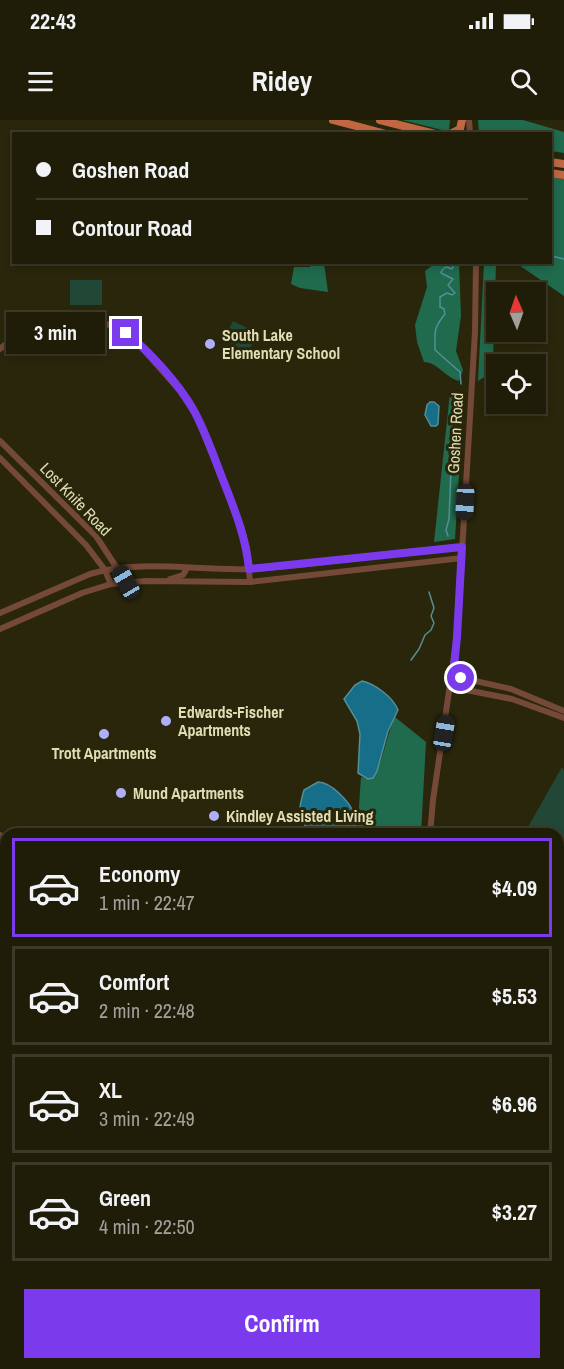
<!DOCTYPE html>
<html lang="en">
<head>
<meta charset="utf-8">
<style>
	:root { --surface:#1f1c08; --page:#272512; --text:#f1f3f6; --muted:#a1a19c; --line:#3c3a29; --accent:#7c3aed }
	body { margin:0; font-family:"Archivo Narrow",sans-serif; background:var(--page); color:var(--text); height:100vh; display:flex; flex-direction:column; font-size:22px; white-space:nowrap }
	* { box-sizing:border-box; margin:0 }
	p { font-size:20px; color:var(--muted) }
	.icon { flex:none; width:33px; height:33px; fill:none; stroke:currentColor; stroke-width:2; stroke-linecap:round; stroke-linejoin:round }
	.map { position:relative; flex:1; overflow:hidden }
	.sheet { position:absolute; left:0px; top:708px; width:564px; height:542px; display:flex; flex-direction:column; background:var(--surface); border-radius:18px 18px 0 0; box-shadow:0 3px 9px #0003,0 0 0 2px var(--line) }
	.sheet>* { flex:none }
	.banner { position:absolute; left:12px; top:12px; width:540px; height:132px; border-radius:0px; box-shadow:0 3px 9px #0003,0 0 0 2px var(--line); display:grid; align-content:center; height:132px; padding:0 24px; background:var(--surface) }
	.needle { width:39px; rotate:358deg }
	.buttons { position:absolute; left:486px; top:162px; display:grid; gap:12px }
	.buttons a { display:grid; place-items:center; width:60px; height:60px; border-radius:0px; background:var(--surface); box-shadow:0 3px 9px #0003,0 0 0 2px var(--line); font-size:30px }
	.end { position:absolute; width:27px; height:27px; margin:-14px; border:8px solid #7c3aed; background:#fff; box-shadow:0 0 0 3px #fff }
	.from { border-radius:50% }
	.bubble { position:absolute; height:42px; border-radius:0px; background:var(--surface); box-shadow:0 3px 9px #0003,0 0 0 2px var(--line); font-size:20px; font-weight:700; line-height:42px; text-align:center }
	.car { position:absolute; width:18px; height:36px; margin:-18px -9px; border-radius:8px; box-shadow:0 0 4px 2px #0007; background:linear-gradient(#222 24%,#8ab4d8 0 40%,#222 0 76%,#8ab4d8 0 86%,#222 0) }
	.banner b { display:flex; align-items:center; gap:21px; height:57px; font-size:22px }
	.banner b+b { border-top:2px solid var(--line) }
	.banner i { width:15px; height:15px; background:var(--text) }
	ul { padding:10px 0 0; list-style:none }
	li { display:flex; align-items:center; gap:18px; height:99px; margin:0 12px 9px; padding:0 12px; border:3px solid var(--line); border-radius:0px }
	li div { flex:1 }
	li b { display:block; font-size:22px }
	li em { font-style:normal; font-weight:700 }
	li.current { border-color:var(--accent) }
	li>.icon { width:54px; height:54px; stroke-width:1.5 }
	.primary-button { display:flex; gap:12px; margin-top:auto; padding:12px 24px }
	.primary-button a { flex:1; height:69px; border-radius:0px; background:var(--accent); color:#fff; font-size:24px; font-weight:700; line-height:69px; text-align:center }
	.status { display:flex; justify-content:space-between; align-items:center; height:42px; padding:0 30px; background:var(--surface); direction:ltr }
	.status svg { height:16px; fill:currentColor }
	header { display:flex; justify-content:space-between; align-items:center; height:78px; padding:0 24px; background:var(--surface); font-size:27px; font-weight:700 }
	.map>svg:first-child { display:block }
</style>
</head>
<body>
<div class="status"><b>22:43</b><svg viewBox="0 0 49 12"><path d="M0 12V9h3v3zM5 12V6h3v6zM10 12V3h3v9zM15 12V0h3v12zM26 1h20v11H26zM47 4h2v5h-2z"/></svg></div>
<header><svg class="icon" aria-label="menu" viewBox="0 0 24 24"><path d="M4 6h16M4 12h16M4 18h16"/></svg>Ridey<svg class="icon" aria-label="search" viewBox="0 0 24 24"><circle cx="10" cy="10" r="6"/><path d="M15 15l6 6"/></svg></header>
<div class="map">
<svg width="564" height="1249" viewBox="0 0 564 1249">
	<rect width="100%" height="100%" fill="#29260b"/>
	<!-- green -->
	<g fill="#214837">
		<rect x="70" y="160" width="32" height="25"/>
		<polygon points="233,201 258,213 248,232 228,222 228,211"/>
		<polygon points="562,647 564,651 564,732 558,730 558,714 524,714"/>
		<polygon points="433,1244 499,1244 511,1249 433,1249"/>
	</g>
	<!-- forest -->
	<g fill="#206a4d">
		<polygon points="402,0 450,0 449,11 446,11"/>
		<polygon points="478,0 523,0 564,12 564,33 551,31 550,14 479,13"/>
		<polygon points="551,57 564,59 564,176 516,143 550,142"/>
		<polygon points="310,143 324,143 328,172 300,168 291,164 294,147 310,147"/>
		<path d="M434 143H459L461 196 456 231 463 250 459 261C446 258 437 242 424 242L417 222 415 205 427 167 425 151 434 144Z"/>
		<polygon points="484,143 496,143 493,239 489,254 478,261"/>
		<polygon points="450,273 464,276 455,419 434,422"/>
		<path d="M395 597 426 622 421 714H357L361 657 368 659 373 658C384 640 386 616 395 597Z"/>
	</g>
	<!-- water -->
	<g fill="#166e88" stroke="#538f95" stroke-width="1.5">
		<polygon points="430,282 434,282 439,286 438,304 436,306 431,306 425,295 427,285"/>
		<path d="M362 561C375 564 393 577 398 590L388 611 377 651 373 658 368 659 358 653 360 614 357 601 344 579 355 565Z"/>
		<path d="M318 662C331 662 350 682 354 694 356 700 356 707 355 714H329L321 707 318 709 321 714H311C297 697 298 690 304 670Z"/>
	</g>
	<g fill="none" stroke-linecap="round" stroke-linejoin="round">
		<!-- stream -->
		<g stroke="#538f95" stroke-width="1.5">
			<polyline points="550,132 552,136 564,139"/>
			<path d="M455 142 452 149 446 147 442 150 441 153 453 159 448 165 455 173 452 175 447 173 440 177V187L444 189 445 194C433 209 435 211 435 230L460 252 461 264"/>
			<polyline points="448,416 446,410 449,399 451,349 456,322 454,316 457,301 456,293 462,285 461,279"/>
			<polyline points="411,540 419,529 425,515 431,510 434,503 431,496 434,488 429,472"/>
		</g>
		<!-- tertiary -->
		<g stroke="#744937" stroke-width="6">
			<polyline points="469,0 470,14"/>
			<polyline points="0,229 28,206 53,200 101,202 117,208 134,219 181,272 197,297 241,406 247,428 250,462"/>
			<polyline points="0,321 96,416 126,462"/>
			<polyline points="0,338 86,425 105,450 111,464"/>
			<polyline points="170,459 183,455 187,448"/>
			<path d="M0 493 90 454C141 439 197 451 249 449 320 446 391 431 462 427"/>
			<polyline points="0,509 82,473 111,464 146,461 250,462 462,438"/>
			<polyline points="453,556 511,569 564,591"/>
			<polyline points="451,567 512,579 564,598"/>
			<polyline points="430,714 433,680 457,517 475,212 476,142"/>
			<polyline points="0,715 6,718"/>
			<polyline points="558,1212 564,1212"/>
			<polyline points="0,1242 18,1249"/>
			<polyline points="208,1249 239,1244"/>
			<polyline points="428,1249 429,1244"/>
		</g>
		<!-- primary -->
		<g stroke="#c16842" stroke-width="8">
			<polyline points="333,0 386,14"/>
			<polyline points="380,0 435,14"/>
			<polyline points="450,14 460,9 462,0"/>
			<polyline points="550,42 564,44"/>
			<polyline points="550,53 564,55"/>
			<polyline points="0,1145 6,1151"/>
			<polyline points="0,1155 6,1161"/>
			<polyline points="66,1244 70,1249"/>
			<polyline points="74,1244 78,1249"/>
		</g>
	</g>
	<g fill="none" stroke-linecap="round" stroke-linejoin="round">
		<!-- route -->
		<path stroke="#7c3aed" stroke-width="8" d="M126 213C149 231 178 263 193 289 206 312 215 340 225 365 236 393 246 419 249 449L462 427 457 517 453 556 461 558"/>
	</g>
	<!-- markers -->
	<g fill="#aeaefb" stroke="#29260b" stroke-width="2">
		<circle cx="210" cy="224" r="6"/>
		<circle cx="166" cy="601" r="6"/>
		<circle cx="104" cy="614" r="6"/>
		<circle cx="121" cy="673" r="6"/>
		<circle cx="214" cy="696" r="6"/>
	</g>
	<g text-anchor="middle" stroke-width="6" stroke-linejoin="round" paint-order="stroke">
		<!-- poi labels -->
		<g font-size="16" font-weight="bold" fill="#e0ddb4" stroke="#29260b" text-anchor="start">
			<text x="222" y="221">South Lake<tspan x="222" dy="18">Elementary School</tspan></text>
			<text x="178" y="598">Edwards-Fischer<tspan x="178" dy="18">Apartments</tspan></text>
			<text x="104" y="639" text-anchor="middle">Trott Apartments</text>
			<text x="133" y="679">Mund Apartments</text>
			<text x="226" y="702">Kindley Assisted Living</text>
		</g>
		<!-- street labels -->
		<g font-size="16" fill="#e0ddb4" stroke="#29260b">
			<text transform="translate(455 313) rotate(-87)" y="6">Goshen Road</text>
			<text transform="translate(76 379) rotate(46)" y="6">Lost Knife Road</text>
		</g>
	</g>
</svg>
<div class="buttons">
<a><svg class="needle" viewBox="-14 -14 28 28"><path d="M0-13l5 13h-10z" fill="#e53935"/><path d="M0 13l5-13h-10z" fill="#a1a19c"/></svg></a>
<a><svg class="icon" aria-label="locate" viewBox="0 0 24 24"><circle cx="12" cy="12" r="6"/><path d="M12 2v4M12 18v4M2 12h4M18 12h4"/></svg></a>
</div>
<i class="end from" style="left:461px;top:558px"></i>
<i class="end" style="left:126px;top:213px"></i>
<div class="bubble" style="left:6px;top:192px;width:99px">3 min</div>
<i class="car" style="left:465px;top:382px;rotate:183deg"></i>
<i class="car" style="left:126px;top:462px;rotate:330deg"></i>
<i class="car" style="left:444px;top:613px;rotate:10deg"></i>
<div class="banner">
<b><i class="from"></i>Goshen Road</b>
<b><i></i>Contour Road</b>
</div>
<section class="sheet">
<ul>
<li class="current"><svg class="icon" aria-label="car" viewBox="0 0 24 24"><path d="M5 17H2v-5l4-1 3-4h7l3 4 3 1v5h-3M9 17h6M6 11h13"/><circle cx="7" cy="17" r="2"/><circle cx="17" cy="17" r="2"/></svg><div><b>Economy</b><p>1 min · 22:47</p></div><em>$4.09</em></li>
<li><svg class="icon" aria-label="car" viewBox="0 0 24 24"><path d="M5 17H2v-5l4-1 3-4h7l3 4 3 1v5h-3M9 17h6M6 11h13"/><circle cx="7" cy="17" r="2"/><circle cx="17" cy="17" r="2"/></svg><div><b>Comfort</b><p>2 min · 22:48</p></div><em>$5.53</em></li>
<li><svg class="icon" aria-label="car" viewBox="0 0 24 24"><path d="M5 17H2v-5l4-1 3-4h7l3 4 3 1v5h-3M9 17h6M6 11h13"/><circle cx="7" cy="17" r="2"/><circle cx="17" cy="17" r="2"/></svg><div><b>XL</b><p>3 min · 22:49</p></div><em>$6.96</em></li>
<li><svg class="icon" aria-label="car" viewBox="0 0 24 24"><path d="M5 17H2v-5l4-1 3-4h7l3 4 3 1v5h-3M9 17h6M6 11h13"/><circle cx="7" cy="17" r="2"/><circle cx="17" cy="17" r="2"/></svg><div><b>Green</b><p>4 min · 22:50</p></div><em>$3.27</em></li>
</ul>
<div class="primary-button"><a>Confirm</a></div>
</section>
</div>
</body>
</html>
